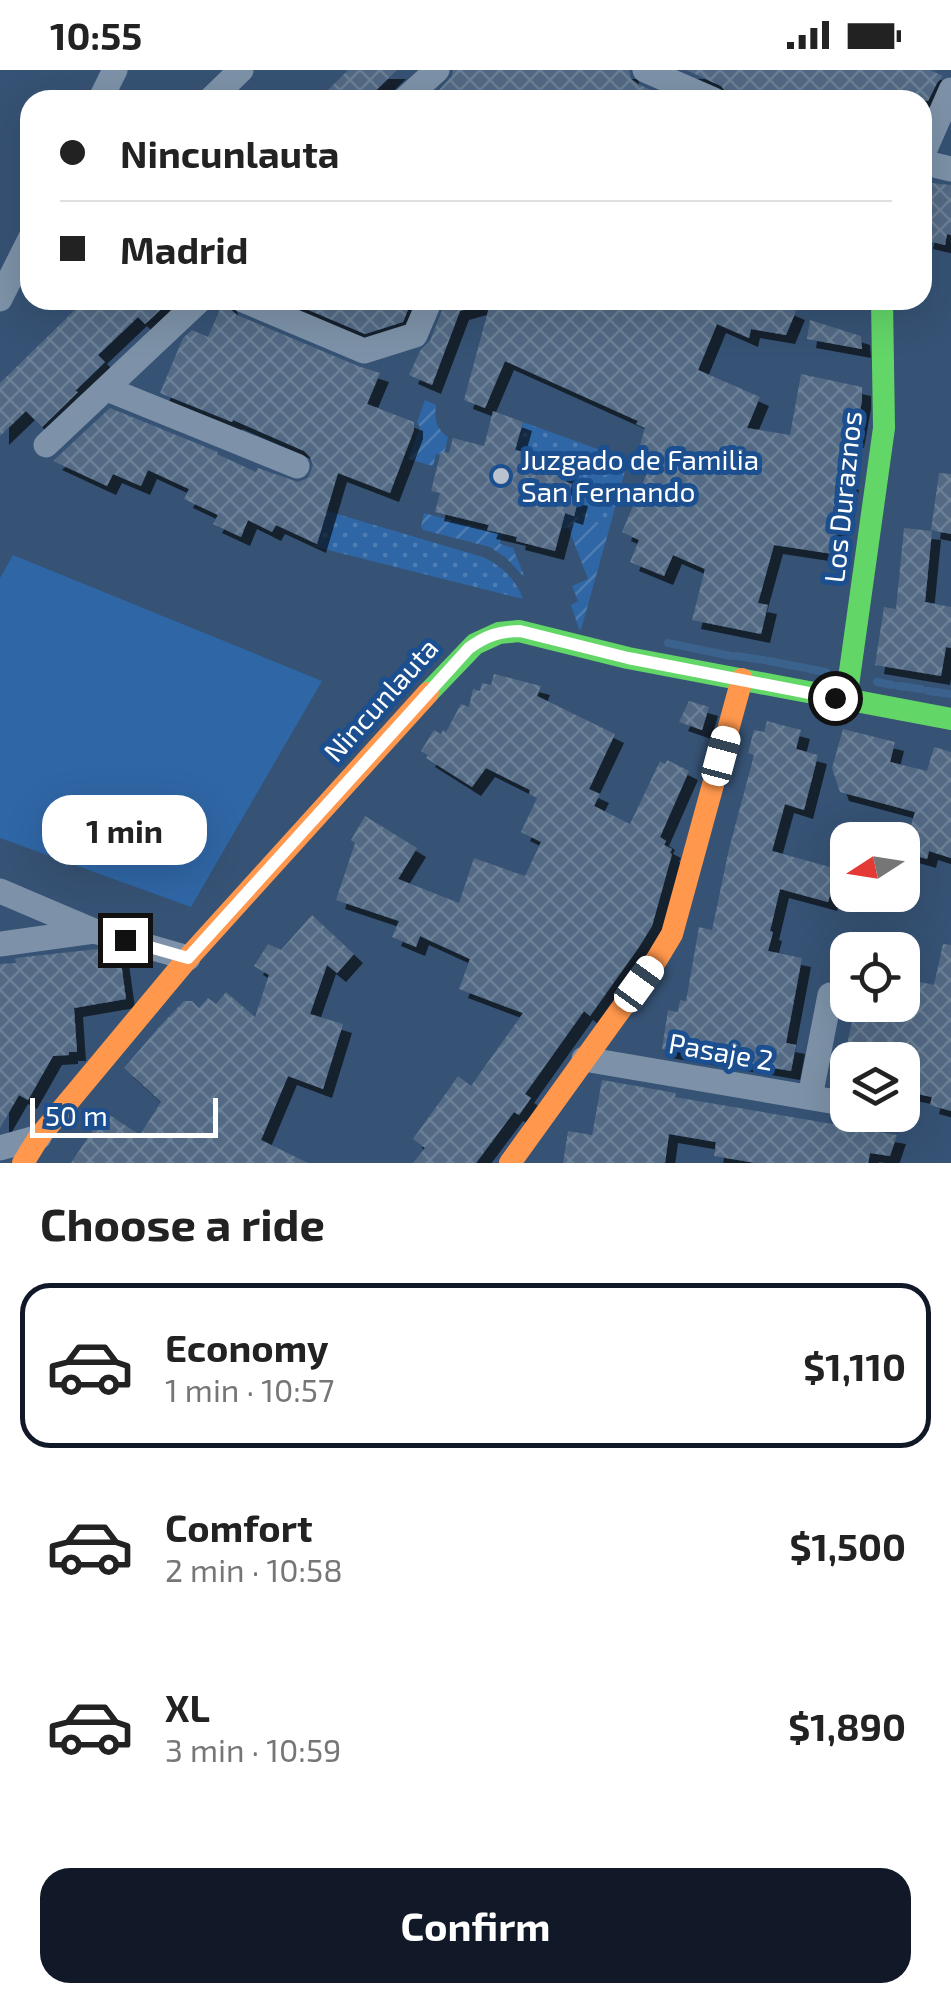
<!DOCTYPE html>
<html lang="en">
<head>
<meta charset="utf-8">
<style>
	:root { --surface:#fff; --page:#f6f6f6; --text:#222; --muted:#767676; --line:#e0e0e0; --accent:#111827 }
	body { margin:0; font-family:"Exo 2",sans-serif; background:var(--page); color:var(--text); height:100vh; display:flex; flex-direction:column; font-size:38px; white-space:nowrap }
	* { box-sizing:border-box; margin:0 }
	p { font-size:32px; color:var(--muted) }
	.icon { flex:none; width:55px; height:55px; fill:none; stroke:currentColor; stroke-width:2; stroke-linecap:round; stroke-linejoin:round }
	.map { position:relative; height:1093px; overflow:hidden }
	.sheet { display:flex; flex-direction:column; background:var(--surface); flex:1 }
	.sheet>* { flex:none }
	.banner { position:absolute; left:20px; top:20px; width:912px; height:220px; border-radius:30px; box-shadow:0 10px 40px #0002; display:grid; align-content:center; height:220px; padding:0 40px; background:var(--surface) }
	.needle { width:65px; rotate:258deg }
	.controls { position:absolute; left:830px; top:752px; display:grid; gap:20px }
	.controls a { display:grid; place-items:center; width:90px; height:90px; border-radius:20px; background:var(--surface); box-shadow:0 10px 40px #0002; font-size:50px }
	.scale { position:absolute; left:30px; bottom:25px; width:188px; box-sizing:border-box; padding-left:10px; border:5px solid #fff; border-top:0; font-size:28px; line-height:35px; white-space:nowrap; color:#fff; -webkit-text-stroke:8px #1b4f8f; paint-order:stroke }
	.end { position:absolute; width:45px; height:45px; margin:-22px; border:12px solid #fff; background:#111; box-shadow:0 0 0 5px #111 }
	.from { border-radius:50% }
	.bubble { position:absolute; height:70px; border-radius:30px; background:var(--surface); box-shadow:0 10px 40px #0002; font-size:32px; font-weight:700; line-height:70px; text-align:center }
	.car { position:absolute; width:30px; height:60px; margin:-30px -15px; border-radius:12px; box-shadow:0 0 8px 2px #0007; background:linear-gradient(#fff 24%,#345 0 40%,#fff 0 76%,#345 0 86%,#fff 0) }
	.banner b { display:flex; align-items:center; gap:35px; height:95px; font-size:38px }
	.banner b+b { border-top:2px solid var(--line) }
	.banner i { width:25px; height:25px; background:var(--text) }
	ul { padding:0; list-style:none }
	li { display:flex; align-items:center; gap:30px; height:165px; margin:0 20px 15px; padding:0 20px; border:5px solid transparent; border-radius:30px }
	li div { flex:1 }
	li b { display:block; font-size:38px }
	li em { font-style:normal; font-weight:700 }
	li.selected { border-color:var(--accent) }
	li>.icon { width:90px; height:90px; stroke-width:1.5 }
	h2 { padding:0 40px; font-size:45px; line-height:120px }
	.button { display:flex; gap:20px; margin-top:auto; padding:20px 40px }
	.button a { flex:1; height:115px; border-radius:30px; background:var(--accent); color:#fff; font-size:40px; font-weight:700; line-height:115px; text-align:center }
	.status { display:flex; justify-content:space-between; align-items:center; height:70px; padding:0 50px; background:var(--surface); direction:ltr }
	.status svg { height:28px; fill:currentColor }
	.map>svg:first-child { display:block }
</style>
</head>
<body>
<div class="status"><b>10:55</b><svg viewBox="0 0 49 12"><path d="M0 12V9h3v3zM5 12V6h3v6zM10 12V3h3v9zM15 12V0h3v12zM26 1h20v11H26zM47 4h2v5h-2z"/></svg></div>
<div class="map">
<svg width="951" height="1093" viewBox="0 0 951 1093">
	<defs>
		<pattern id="grass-dots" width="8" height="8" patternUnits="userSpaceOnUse" patternTransform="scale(2.5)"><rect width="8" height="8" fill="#2f66a5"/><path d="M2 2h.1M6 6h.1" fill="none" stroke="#4e7db2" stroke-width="1.8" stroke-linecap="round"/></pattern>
		<pattern id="garden-furrows" width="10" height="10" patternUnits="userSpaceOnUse" patternTransform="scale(2.5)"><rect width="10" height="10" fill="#2f66a5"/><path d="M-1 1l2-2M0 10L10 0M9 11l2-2" fill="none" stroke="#4e7db2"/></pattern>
		<pattern id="building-cross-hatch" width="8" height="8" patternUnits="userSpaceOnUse" patternTransform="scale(2.5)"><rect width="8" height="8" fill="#526984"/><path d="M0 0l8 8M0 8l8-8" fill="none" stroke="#6c8096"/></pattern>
		<filter id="shadow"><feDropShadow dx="9" dy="9" stdDeviation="0" flood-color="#0009"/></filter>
	</defs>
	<rect width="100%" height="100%" fill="#365274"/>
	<!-- grass -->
	<g fill="url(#grass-dots)">
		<polygon points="523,352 628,390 610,456 574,446 578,428 569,425 572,414 566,412 569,400 553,397 554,390 515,380"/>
		<path d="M327 441 483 487C502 496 516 509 523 529L316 477Z"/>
	</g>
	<!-- garden -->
	<g fill="url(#garden-furrows)">
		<path d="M425 330 436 335C434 348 436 359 448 367L444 385 436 384 433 396 408 389 420 357 417 352Z"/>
		<polygon points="424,443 502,464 500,474 513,478 525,508 506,488 490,477 423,460 421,457"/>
		<polygon points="565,443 610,456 581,560 579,559 571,535 578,531 572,516 588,509 568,457 561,460"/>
	</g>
	<!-- pitch -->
	<polygon fill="#2f66a5" points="13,485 322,611 191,837 0,768 0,508"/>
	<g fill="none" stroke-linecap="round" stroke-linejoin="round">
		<!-- stream -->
		<g stroke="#3b618d" stroke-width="8">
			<polyline points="668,573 731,586"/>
			<polyline points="736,586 764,590"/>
			<polyline points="769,591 826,602"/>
			<polyline points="877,612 892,615"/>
			<polyline points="898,616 921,619"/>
			<polyline points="928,621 951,624"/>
		</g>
	</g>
	<!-- building -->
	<g fill="url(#building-cross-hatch)" filter="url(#shadow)">
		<polygon points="348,0 397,0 366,30 318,30"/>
		<polygon points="453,0 629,0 631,9 638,14 673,30 435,30 439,20 452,6"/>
		<polygon points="686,0 930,0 943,6 937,13 928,31 753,30 734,21 730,27 721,16"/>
		<polygon points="922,112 951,115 951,165 947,164 945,175 924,170 929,149 922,148"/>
		<polygon points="85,230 171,230 145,254 138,247 98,285 105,292 75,321 78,322 42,357 26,341 0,366 0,313"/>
		<polygon points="224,230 227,230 230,239 237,245 358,296 380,303 367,334 414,352 414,360 390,423 338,403 317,474 276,455 272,462 248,450 241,467 213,454 218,445 184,429 189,419 148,400 141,416 113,404 107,416 53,391 110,338 218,382 217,384 256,402 258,398 298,412 308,408 313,395 310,387 304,381 233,350 232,352 160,323 183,268 192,260 208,267"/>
		<polygon points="285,230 412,230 403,252 365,264"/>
		<polygon points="446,230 481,230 481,235 460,241 432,315 409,305 420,281 430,271"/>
		<polygon points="491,230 770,230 796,241 786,265 751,259 749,268 717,254 698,300 760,327 747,358 790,365 801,304 862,317 862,330 855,369 847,368 840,409 850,411 844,445 840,444 833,484 774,475 758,533 768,535 761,564 692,550 705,499 673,485 664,506 630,492 639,470 622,462 650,396 635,392 645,358 636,354 638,351 505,291 485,338 464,330"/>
		<polygon points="810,250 861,266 862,279 807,269"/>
		<polygon points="493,341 523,352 515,380 555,390 553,397 569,401 566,412 572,414 569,425 579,427 574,446 565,443 555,481 516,471 517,467 487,460 489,455 435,442 440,423 431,421 441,381 449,383 453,368 484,376"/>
		<polygon points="939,403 951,404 951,464 931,460"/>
		<polygon points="904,458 932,461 925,532 951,537 951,578 946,577 941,606 875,595 884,537 896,539"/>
		<polygon points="494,604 541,616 537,626 615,664 589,719 600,724 594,736 630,754 660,691 665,694 667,690 689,701 660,767 666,771 664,775 672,779 670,783 672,784 652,856 639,877 590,946 584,941 525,1024 531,1028 519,1045 514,1042 476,1093 413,1093 425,1078 413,1069 449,1019 458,1006 471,1016 523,943 459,919 470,889 420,866 416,877 392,867 399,851 336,830 355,773 351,770 365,746 417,778 398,809 459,833 474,788 525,806 541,772 521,762 537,728 529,724 530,720 486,698 472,717 426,688 428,685 421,681 434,660 441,664 443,660 446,662 461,634 469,637 473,619 480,621 482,613 491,615"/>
		<polygon points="689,631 709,637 702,660 679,652"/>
		<polygon points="767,651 801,660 796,679 818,685 804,740 785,734 772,781 837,799 828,832 780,819 770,861 773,862 768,881 802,888 786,973 796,975 791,1001 662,979 668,940 678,942 680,930 686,931 699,857 712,860 729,779 754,685 748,683 754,660 764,662"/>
		<polygon points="843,659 895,672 890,692 927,701 934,677 951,682 951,788 929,781 927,789 903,782 915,742 840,722 832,698"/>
		<polygon points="312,845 354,884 337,903 327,895 310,944 343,954 323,1019 288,1006 261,1070 308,1093 71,1093 105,1042 140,1065 161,1032 124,998 160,956 184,931 192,931 199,938 208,928 216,934 226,922 255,947 269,905 254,896 268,874 281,880"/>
		<polygon points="943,874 951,875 951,1041 930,1035 932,1027 902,1021 902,990 844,990 854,941 864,943 865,935 902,935 902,908 934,915"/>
		<polygon points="98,879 120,885 126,929 74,938 77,982 69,982 69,985 53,986 28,1030 19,1025 0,1058 0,894 16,893 15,888"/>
		<polygon points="602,1010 676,1023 675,1027 897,1065 890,1086 870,1083 868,1093 756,1093 714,1086 716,1072 669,1064 665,1093 563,1093 568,1061 592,1065"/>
	</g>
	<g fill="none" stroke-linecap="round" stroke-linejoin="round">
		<!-- street -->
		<g stroke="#7d92a8" stroke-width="25">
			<polyline points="645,0 714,30"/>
			<polyline points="100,30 115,0"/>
			<polyline points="210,30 241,0"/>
			<polyline points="404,30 437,0"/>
			<polyline points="922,86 951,20"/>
			<polyline points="922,92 951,99"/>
			<polyline points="0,229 30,169"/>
			<polyline points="243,230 364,281 415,265 430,230"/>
			<polyline points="107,319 297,396"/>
			<polyline points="46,375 200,230"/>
			<polyline points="0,821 94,861 188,888"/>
			<polyline points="0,874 94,861"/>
			<polyline points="584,989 848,1034"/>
			<polyline points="810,1027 830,925"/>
			<polyline points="0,1078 39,1067"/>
		</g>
		<!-- fast -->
		<g stroke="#63d668" stroke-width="22">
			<polyline points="428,623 475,574 499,563 519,561 628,588 951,649"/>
			<polyline points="846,630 884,358 882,230"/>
		</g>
		<!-- slow -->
		<g stroke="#ff974d" stroke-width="22">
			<polyline points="23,1093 39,1067 188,888 428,623"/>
			<polyline points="510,1093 657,889 672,864 742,609"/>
		</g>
	</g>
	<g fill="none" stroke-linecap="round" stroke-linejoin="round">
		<!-- route -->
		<path stroke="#fff" stroke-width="12" d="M125 870 188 888 469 578C486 566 499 561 520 561L628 588 835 628"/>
	</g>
	<!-- markers -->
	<circle fill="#b9c2ce" stroke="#1b4f8f" stroke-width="4" cx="501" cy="406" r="10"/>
	<g text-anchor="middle" stroke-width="10" stroke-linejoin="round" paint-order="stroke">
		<!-- poi labels -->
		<g font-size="28" fill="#fff" stroke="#1b4f8f" text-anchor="start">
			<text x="521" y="400">Juzgado de Familia<tspan x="521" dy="32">San Fernando</tspan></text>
		</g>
		<!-- street labels -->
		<g font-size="28" fill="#fff" stroke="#1b4f8f">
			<text transform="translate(843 427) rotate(-84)" y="10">Los Duraznos</text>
			<text transform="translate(381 630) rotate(-48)" y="10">Nincunlauta</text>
			<text transform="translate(721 982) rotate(10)" y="10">Pasaje 2</text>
		</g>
	</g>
</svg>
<div class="controls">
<a><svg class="needle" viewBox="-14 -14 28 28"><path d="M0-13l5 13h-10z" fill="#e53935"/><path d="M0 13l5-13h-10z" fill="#767676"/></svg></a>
<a><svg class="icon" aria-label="locate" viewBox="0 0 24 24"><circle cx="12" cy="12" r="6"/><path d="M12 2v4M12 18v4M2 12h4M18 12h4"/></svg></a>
<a><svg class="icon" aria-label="layers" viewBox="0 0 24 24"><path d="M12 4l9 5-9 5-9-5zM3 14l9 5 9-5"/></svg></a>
</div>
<div class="scale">50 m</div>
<i class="end from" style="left:835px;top:628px"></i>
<i class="end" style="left:125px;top:870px"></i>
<div class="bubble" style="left:42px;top:725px;width:165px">1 min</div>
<i class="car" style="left:721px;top:686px;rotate:15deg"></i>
<i class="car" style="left:639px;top:914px;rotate:36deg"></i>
<div class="banner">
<b><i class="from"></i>Nincunlauta</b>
<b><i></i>Madrid</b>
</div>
</div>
<section class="sheet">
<h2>Choose a ride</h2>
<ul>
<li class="selected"><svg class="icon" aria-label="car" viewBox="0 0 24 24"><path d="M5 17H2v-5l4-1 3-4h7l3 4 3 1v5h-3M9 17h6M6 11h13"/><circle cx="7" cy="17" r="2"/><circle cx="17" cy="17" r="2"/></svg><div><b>Economy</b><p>1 min · 10:57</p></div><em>$1,110</em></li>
<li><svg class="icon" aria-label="car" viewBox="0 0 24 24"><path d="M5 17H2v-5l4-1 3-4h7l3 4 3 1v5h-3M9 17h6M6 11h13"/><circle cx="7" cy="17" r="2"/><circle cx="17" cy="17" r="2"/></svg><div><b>Comfort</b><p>2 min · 10:58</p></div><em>$1,500</em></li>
<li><svg class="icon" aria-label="car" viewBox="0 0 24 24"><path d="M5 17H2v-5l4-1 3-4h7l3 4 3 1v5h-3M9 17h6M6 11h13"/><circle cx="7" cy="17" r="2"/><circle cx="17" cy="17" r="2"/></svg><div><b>XL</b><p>3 min · 10:59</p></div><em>$1,890</em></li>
</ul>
<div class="button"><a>Confirm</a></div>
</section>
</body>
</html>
